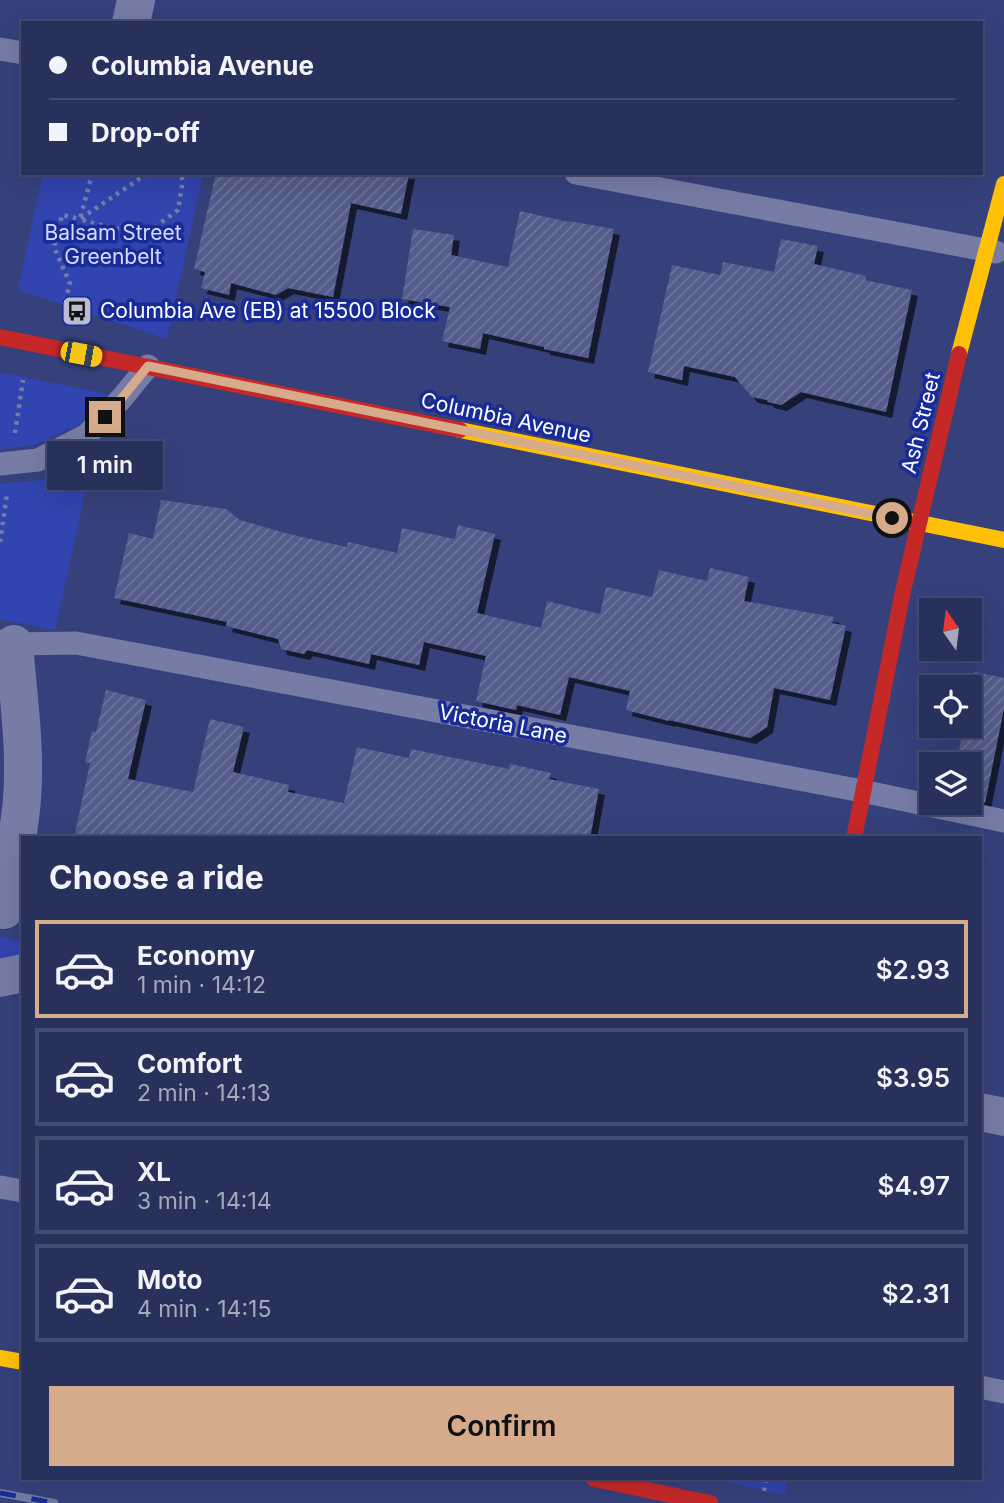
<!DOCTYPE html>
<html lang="en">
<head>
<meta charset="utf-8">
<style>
	:root { --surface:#28305c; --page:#343c65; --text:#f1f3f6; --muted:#a5a9bb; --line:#444b72; --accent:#d6ab8b }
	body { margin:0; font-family:Inter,sans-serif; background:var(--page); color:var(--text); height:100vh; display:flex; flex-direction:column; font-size:26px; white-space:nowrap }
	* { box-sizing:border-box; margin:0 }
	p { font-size:23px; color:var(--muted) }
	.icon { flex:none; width:38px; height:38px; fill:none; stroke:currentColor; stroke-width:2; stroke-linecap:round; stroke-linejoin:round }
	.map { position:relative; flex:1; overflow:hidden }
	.panel { position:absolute; left:21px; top:836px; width:961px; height:644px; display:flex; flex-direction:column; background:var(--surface); border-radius:0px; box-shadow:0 7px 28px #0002,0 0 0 2px var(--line) }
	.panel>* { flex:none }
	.top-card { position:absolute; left:21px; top:21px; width:962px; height:154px; border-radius:0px; box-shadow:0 7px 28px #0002,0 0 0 2px var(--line); display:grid; align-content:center; height:154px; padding:0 28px; background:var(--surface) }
	.needle { width:46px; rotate:346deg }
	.buttons { position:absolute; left:919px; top:598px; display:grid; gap:14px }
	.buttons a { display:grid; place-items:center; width:63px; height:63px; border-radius:0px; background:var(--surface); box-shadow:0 7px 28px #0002,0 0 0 2px var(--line); font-size:35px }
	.end { position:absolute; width:32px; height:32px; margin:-16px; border:9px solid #d6ab8b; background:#111; box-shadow:0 0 0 4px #111 }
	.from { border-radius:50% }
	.bubble { position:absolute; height:49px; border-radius:0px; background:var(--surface); box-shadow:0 7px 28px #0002,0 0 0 2px var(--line); font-size:23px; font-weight:600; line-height:49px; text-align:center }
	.car { position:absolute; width:21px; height:42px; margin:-21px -10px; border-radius:9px; box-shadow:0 0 5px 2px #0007; background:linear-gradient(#f5c518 24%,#345 0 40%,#f5c518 0 76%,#345 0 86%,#f5c518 0) }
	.top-card b { display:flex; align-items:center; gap:24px; height:66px; font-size:26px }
	.top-card b+b { border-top:2px solid var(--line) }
	.top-card i { width:18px; height:18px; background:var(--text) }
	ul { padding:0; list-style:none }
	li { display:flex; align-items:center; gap:21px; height:98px; margin:0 14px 10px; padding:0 14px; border:4px solid var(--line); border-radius:0px }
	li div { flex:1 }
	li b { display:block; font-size:26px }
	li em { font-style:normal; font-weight:600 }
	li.current { border-color:var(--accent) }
	li>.icon { width:63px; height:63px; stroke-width:1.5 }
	h2 { padding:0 28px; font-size:32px; line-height:84px }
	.cta { display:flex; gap:14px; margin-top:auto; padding:14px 28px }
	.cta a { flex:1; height:80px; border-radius:0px; background:var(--accent); color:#111; font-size:28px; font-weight:600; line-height:80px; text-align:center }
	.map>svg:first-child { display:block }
</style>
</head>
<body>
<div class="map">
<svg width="1004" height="1503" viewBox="0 0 1004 1503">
	<defs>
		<pattern id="building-hatch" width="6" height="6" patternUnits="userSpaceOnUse" patternTransform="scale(1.75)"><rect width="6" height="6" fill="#535b8a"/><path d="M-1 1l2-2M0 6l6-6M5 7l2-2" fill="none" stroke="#6d749c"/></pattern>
		<filter id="shadow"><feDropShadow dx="6" dy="6" stdDeviation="0" flood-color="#0009"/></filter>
	</defs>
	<rect width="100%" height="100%" fill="#36407b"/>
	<!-- park -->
	<g fill="#3144af">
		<polygon points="43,173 203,173 167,339 18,290"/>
		<polygon points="0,372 107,394 79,425 35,445 0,449"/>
		<polygon points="92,461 55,630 0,619 0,484 42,480"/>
		<polygon points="0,937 23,941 23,956 0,960"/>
		<polygon points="711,1479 788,1479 784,1495"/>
	</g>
	<!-- building -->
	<g fill="url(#building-hatch)" filter="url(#shadow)">
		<polygon points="216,173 409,173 401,214 351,203 333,297 288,288 276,295 231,283 229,295 201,288 205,272 194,269"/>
		<polygon points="520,211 569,222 569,221 614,229 588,358 544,349 544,347 483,333 480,349 442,341 450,307 402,299 413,229 454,235 451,255 508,267"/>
		<polygon points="781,239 818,246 814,264 866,276 865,280 912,290 886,412 801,392 781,405 768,402 767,400 752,397 735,377 684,366 682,380 648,372 672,265 720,275 723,262 774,272"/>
		<polygon points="161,500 226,509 240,520 289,534 347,547 348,542 397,553 402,528 455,539 458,525 495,534 477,613 541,628 547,601 600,614 606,587 652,597 659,570 707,581 710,568 749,577 744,601 834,617 832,623 846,626 830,700 774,688 767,727 750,738 669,720 669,721 626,710 630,691 569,677 560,715 517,705 516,710 476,701 486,656 424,642 419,665 371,654 369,664 307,650 304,654 281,649 278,639 226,626 227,622 114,598 129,533 153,539"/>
		<polygon points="975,672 1004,678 1004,708 985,803 970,799 970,765 956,765 964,726 970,726 970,697"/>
		<polygon points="106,690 146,700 128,779 193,792 210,719 244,727 233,772 289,785 288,792 344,803 357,747 409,758 411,749 509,769 510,764 551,773 549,779 599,789 590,838 74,838 90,763 85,762 92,731 96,732"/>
	</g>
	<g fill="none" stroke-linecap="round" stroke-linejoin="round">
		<!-- path -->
		<g stroke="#767ca6" stroke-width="4.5" stroke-dasharray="3.5 5" stroke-linecap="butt">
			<polyline points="94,173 90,182 80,219 88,222 144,235 178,210 183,180 179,173"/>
			<polyline points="65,301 70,284 54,247 62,215 80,219 148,173"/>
			<polyline points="15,433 23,380"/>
			<polyline points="0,542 7,494"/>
			<polyline points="764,1491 766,1481"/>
		</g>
		<!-- lane -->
		<g stroke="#767ca6" stroke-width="23">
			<polyline points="0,49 23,53"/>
			<polyline points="576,173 996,252"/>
			<polyline points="0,464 38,460 87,435 122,398 148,366"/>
			<polyline points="3,641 14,644 76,643 862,791 1004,821"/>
			<polyline points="0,1187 23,1191"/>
			<polyline points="980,1387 1004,1392"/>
		</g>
		<!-- street -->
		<g stroke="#767ca6" stroke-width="38">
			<polyline points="131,23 136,0"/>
			<path d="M4 910C11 873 19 836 22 799 26 747 18 695 14 644"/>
			<polyline points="0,978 23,973"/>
			<polyline points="980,1112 1004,1117"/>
		</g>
		<!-- slow -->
		<g stroke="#ffc107" stroke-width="16">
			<polyline points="959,354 1004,184"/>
			<polyline points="460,430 1004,540"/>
			<polyline points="0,1358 23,1362"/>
		</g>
		<!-- jam -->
		<g stroke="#c62828" stroke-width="16">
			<polyline points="0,337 460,430"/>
			<polyline points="854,838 903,591 959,354"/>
			<polyline points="594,1479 710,1503"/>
		</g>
		<!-- rail casing -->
		<g stroke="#747ca5" stroke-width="8">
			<polyline id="rail" points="0,1493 54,1503"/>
		</g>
		<!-- rail -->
		<use href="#rail" stroke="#192b98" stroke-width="5" stroke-dasharray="16" stroke-linecap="butt"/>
	</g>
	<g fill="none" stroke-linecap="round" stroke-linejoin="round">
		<!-- route -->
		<polyline stroke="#d6ab8b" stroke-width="9" points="105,417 122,398 148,366 892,518"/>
	</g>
	<!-- icons -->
	<defs>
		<g id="bus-square" transform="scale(1.575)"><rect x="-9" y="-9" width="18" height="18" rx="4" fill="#b9bcd1" stroke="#192b98"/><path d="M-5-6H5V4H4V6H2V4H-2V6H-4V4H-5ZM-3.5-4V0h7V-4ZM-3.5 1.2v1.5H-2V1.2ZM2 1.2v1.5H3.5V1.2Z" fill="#111"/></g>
	</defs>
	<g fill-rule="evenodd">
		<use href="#bus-square" x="77" y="311"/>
	</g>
	<g text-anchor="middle" stroke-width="7" stroke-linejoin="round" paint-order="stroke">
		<!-- park labels -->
		<g font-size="21" fill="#d5dbfc" stroke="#192b98">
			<text x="113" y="240">Balsam Street<tspan x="113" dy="24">Greenbelt</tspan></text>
		</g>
		<!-- poi labels -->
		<g font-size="21" fill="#fff" stroke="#192b98" text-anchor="start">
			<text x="100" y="318">Columbia Ave (EB) at 15500 Block</text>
		</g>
		<!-- street labels -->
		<g font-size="21" fill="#fff" stroke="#192b98">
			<text transform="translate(506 418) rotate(12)" y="7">Columbia Avenue</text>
			<text transform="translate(921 423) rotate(-76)" y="7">Ash Street</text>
			<text transform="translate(503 724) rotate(11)" y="7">Victoria Lane</text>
		</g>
	</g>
</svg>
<div class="buttons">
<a><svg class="needle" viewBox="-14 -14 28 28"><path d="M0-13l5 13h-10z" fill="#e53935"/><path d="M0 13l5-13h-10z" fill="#a5a9bb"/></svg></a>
<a><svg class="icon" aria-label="locate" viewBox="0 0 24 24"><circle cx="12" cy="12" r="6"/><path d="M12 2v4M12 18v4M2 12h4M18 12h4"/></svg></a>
<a><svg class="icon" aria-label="layers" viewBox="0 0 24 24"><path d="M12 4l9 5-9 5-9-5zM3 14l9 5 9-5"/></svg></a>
</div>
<i class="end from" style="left:892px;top:518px"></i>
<i class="end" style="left:105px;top:417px"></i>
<div class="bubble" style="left:47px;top:441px;width:116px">1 min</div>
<i class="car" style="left:81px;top:354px;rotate:101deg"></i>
<div class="top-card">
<b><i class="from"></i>Columbia Avenue</b>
<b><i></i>Drop-off</b>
</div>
<section class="panel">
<h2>Choose a ride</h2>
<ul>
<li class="current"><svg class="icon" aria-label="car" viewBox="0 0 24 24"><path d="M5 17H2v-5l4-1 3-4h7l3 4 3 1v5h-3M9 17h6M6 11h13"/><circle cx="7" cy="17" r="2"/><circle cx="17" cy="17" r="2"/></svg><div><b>Economy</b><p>1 min · 14:12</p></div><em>$2.93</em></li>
<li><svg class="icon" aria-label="car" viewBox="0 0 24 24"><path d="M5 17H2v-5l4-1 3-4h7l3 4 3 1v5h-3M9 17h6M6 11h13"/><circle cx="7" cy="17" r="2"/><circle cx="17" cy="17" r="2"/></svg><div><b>Comfort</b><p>2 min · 14:13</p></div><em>$3.95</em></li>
<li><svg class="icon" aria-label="car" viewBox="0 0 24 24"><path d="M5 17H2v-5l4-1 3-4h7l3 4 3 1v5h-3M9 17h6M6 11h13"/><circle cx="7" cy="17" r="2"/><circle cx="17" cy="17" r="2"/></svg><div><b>XL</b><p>3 min · 14:14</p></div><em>$4.97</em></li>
<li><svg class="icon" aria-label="car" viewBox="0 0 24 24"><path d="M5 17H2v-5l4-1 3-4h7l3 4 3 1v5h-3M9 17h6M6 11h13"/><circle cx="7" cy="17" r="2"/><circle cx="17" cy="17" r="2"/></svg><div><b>Moto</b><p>4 min · 14:15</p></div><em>$2.31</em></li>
</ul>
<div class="cta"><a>Confirm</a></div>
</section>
</div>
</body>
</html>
